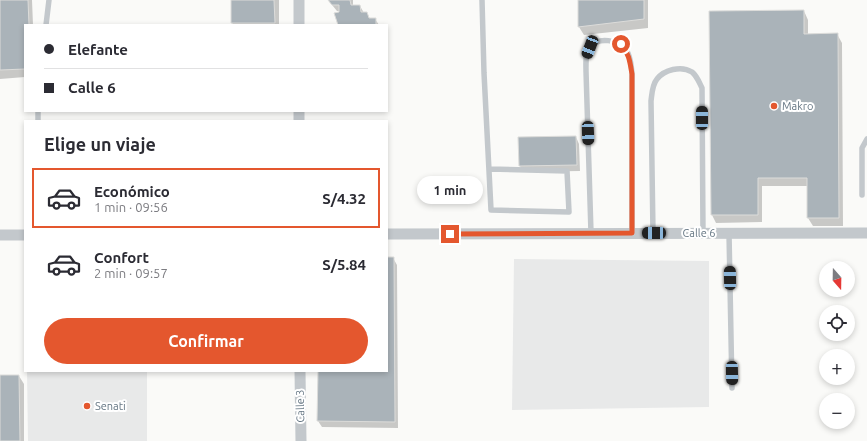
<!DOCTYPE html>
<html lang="es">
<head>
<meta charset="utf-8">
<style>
	:root { --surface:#fff; --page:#f7f7f7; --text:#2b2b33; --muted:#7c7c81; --line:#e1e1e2; --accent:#e4572e }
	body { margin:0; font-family:Ubuntu,sans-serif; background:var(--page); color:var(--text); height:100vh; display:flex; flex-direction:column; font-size:15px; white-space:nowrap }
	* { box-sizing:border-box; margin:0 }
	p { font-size:13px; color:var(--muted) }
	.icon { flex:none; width:22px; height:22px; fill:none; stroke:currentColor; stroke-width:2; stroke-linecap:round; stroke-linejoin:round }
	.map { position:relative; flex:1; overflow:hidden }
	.details { position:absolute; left:24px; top:120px; width:364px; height:252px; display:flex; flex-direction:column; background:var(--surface); border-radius:0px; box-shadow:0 2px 6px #0003 }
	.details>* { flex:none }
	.top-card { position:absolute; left:24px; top:24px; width:364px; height:88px; border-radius:0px; box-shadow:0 2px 6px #0003; display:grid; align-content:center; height:88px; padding:0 20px; background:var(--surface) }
	.needle { width:26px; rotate:160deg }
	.fabs { position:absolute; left:819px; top:261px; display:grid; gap:8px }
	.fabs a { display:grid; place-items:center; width:36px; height:36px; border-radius:50%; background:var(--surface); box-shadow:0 2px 6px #0003; font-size:20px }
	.end { position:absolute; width:18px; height:18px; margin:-9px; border:5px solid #e4572e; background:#fff; box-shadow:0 0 0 2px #fff }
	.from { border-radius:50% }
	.bubble { position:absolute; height:28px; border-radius:14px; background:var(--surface); box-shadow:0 2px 6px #0003; font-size:13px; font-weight:700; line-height:28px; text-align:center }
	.car { position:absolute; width:12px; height:24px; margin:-12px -6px; border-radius:5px; box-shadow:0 0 3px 1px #0007; background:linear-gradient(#222 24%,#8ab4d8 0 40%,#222 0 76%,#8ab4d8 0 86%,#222 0) }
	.top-card b { display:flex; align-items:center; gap:14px; height:38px; font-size:15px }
	.top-card b+b { border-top:1px solid var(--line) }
	.top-card i { width:10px; height:10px; background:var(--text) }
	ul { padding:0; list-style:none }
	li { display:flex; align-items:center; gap:12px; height:60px; margin:0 8px 6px; padding:0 12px; border:2px solid transparent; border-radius:0px }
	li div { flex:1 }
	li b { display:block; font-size:15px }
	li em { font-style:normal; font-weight:700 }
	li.current { border-color:var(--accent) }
	li>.icon { width:36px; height:36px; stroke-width:1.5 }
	h2 { padding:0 20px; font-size:18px; line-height:48px }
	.primary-button { display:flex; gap:8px; margin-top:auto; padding:8px 20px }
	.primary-button a { flex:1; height:46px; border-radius:24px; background:var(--accent); color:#fff; font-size:16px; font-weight:700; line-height:46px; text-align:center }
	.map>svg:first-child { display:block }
</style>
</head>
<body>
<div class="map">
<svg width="867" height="441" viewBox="0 0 867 441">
	<rect width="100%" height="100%" fill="#fafaf8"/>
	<!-- built -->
	<g fill="#e8e9e9">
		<polygon points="514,259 709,261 709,407 512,410"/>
		<polygon points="27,371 147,371 147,441 28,441"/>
	</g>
	<!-- shadow -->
	<g fill="#0003">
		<polygon points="0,0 32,0 33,25 25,25 25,77 0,79"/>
		<polygon points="232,0 279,0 279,25 234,25 232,23"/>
		<polygon points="328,0 353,0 353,6 360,6 364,13 367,13 370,19 375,19 379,25 339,25 340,11 337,11"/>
		<polygon points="579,0 648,0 648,28 584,35 579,27"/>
		<polygon points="804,11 808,20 808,35 837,34 842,43 843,226 813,226 808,218 808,186 762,186 762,222 716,223 712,215"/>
		<polygon points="576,137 579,144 580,171 523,172 520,166 519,138"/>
		<polygon points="387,258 393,258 397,265 398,428 322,427 318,421 319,371 387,371"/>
		<polygon points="0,376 19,376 24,384 24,441 0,441"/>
	</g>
	<!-- building -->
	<g fill="#aab3b9" stroke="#dcdcda">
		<polygon points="0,0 28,0 29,25 25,25 25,69 0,70"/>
		<polygon points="231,0 274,0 275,23 231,23"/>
		<polygon points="328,0 350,0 351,5 360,5 361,12 367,12 369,18 376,18 376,25 338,25 334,13 339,12 339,5 332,5"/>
		<polygon points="578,0 644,0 644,19 578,27"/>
		<polygon points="804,10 804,34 838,33 839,218 807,218 807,178 758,178 758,215 711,215 709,11"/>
		<polygon points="576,136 577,165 519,166 518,137"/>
		<polygon points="387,257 394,257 395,422 317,421 318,371 387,371"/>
		<polygon points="0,375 19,375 20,441 0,441"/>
	</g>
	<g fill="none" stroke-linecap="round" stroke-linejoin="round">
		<!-- service -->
		<g stroke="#c3c8cc" stroke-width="5.5">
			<polyline points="482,0 484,73 491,210 569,212 567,171 489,169"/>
			<polyline points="46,25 49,0"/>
			<polyline points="38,121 38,111"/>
			<polyline points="862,195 862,148 867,139"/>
			<path d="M591 233 586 71C586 63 585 53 590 47 599 36 618 40 626 50 631 56 631 66 632 73V233"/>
			<path d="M653 233 651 101C652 94 652 85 657 79 664 70 681 65 692 72 697 76 699 82 702 88L703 233"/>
			<polyline points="729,233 732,388"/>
		</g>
		<!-- minor -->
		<g stroke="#c3c8cc" stroke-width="11">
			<polyline points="299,25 299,0"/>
			<polyline points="299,121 299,111"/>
			<polyline points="387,234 867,233"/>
			<polyline points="0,235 25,235"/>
			<polyline points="300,371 301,441"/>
		</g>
	</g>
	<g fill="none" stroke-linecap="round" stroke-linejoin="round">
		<!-- route -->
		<path stroke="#e4572e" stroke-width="5" d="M450 234 632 233V74C630 62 629 53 621 44"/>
	</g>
	<!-- markers -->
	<g fill="#e4572e" stroke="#fff" stroke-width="1.5">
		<circle cx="774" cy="106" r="4"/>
		<circle cx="87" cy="406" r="4"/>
	</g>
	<g text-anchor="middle" stroke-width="4" stroke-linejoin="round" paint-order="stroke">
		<!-- poi labels -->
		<g font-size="11" fill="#657683" stroke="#fff" text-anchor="start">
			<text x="782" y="110">Makro</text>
			<text x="95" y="410">Senati</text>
		</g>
		<!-- street labels -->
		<g font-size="11" fill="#657683" stroke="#fff">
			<text x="699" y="237">Calle 6</text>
			<text transform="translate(300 406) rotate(-91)" y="4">Calle 3</text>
		</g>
	</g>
</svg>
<div class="fabs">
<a><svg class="needle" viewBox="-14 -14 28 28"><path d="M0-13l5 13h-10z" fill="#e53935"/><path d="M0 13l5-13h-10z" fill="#7c7c81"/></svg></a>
<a><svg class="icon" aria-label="locate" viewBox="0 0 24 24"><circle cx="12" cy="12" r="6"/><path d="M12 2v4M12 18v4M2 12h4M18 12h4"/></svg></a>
<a>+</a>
<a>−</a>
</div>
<i class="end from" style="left:621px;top:44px"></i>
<i class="end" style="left:450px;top:234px"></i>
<div class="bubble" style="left:417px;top:176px;width:66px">1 min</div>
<i class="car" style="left:590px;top:47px;rotate:201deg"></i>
<i class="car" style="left:702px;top:118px;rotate:0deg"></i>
<i class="car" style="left:588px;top:133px;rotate:178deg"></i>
<i class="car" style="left:654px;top:233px;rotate:270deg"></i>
<i class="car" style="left:730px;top:278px;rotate:359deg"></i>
<i class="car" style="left:732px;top:373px;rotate:179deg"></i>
<div class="top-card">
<b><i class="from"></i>Elefante</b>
<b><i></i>Calle 6</b>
</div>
<section class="details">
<h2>Elige un viaje</h2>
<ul>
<li class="current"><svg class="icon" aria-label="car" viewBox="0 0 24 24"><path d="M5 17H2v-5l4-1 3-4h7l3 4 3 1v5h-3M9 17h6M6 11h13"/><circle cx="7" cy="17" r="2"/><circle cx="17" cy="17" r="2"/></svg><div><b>Económico</b><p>1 min · 09:56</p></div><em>S/4.32</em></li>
<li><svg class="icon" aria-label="car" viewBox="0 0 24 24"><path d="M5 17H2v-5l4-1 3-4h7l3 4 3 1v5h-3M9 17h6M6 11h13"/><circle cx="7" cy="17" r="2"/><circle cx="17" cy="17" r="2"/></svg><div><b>Confort</b><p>2 min · 09:57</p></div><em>S/5.84</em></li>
</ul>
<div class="primary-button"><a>Confirmar</a></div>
</section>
</div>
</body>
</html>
